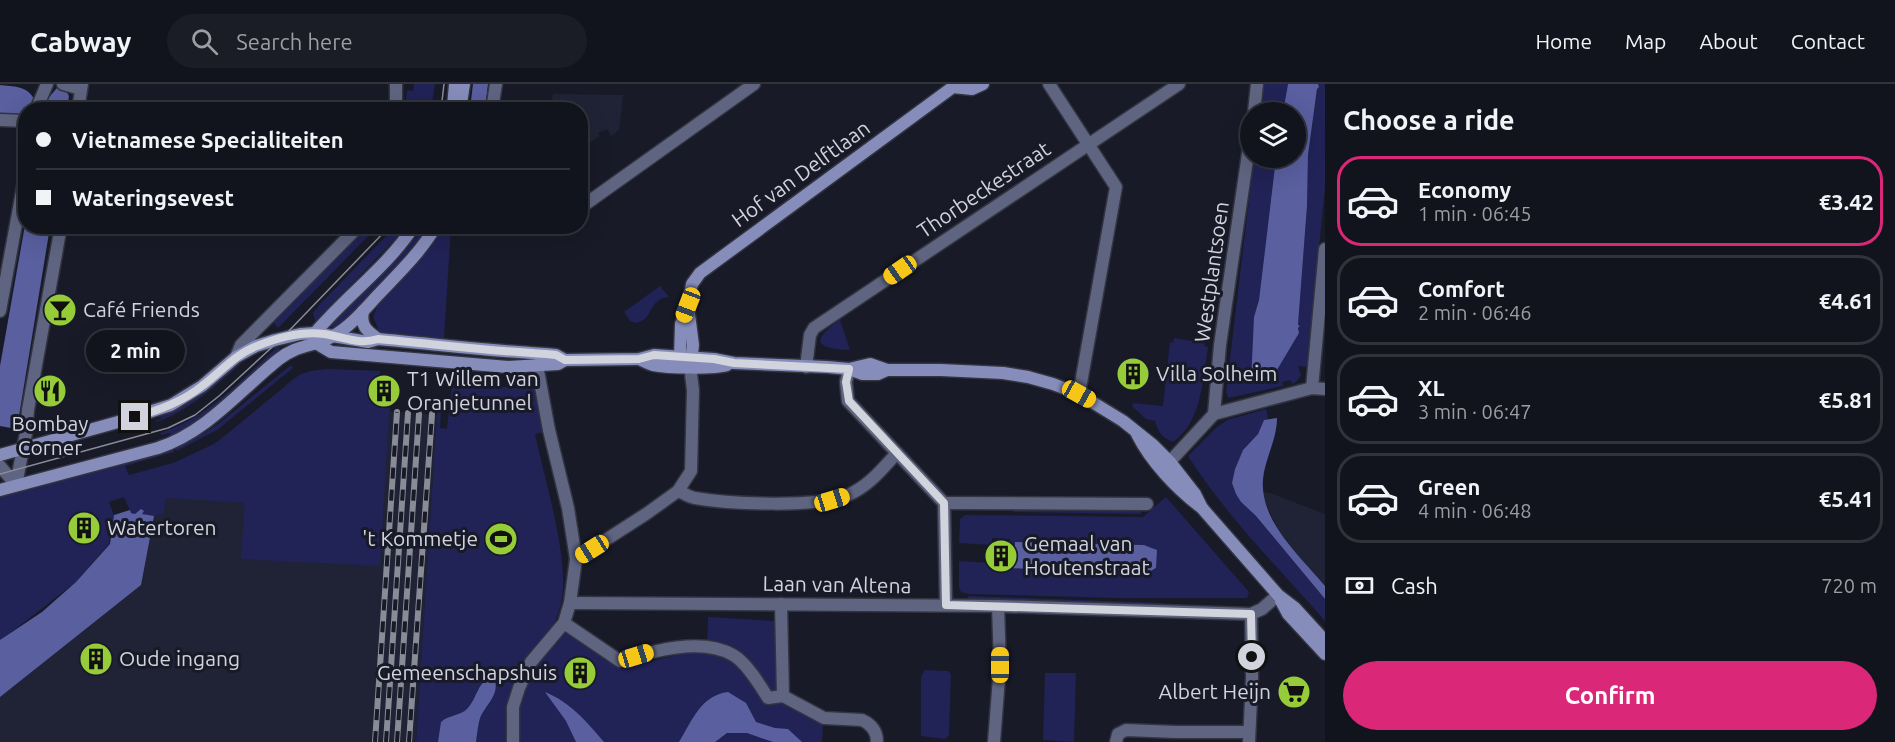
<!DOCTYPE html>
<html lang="en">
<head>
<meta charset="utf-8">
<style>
	:root { --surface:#12141d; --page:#1b1d26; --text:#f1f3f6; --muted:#9c9ea4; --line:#31333b; --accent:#db2777 }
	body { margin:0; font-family:Ubuntu,sans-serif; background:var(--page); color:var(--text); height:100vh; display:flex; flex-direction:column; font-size:22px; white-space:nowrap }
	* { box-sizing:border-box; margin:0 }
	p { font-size:20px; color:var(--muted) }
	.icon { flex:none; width:33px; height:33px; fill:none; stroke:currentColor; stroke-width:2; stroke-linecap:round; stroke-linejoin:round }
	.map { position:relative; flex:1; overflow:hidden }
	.details { display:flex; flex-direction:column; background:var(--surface); width:570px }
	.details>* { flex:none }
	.banner { position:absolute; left:18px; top:18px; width:570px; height:132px; border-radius:24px; box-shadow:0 6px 24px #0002,0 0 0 2px var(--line); display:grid; align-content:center; height:132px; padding:0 18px; background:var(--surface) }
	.fabs { position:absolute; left:1240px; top:18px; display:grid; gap:12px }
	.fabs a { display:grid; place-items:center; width:66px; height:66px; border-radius:50%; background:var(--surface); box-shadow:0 6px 24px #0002,0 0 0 2px var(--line); font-size:30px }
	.end { position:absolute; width:27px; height:27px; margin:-14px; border:8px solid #d2d4dd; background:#111; box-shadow:0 0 0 3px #111 }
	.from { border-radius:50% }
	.bubble { position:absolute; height:42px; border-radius:21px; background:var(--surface); box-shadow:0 6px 24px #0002,0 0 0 2px var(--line); font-size:20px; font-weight:600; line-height:42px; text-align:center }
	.car { position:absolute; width:18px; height:36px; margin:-18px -9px; border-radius:8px; box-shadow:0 0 4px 2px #0007; background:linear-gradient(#f5c518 24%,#345 0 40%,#f5c518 0 76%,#345 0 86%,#f5c518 0) }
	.banner b { display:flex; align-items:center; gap:21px; height:57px; font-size:22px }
	.banner b+b { border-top:2px solid var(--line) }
	.banner i { width:15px; height:15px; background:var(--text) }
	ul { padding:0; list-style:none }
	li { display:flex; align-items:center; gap:18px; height:90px; margin:0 12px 9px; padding:0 6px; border:3px solid var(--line); border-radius:24px }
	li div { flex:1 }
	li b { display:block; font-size:22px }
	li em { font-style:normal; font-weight:600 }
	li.selected { border-color:var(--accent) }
	li>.icon { width:54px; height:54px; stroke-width:1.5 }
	h2 { padding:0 18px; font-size:27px; line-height:72px }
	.pay { display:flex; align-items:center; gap:15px; height:66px; padding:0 18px; font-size:22px }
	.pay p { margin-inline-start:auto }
	.button { display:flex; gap:12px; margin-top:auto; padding:12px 18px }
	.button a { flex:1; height:69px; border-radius:36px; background:var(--accent); color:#fff; font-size:24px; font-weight:600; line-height:69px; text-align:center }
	header { display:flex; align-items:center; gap:36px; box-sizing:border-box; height:84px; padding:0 30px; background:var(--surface); border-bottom:2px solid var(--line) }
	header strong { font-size:28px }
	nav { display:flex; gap:33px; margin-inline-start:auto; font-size:21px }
	.search { width:420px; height:54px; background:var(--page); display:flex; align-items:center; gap:15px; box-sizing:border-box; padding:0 21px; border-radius:33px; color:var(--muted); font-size:22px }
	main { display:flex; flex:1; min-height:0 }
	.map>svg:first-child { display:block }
</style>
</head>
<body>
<header>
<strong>Cabway</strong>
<div class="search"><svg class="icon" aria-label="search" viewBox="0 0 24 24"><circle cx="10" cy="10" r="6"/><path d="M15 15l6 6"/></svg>Search here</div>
<nav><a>Home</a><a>Map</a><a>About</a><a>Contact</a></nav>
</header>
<main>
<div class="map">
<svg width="1325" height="658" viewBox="0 0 1325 658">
	<rect width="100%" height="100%" fill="#181a27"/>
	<!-- built -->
	<g fill="#202335">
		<polygon points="553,10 623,11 619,46 611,52 607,45 598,49 600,52 581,64 580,26 550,25"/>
		<polygon points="326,285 380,287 378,314 390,315 390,327 437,331 416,658 0,658 0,611 133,429 141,425 153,431 149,410 255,328 294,294 311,287"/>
		<polygon points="1261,408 1270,409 1325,430 1325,507 1284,459"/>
	</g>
	<!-- green -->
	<g fill="#212256">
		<polygon points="414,0 435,0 431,25 405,25 407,6 413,7"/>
		<polygon points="1263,0 1288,0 1283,28 1259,28"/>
		<polygon points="1318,0 1325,0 1325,104 1307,283 1298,282 1301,291 1296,298 1292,300 1290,296 1282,298 1283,302 1228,314 1226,308 1254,74 1276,74 1259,216 1254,233 1256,299 1271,295 1293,258 1300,242 1298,241 1307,122 1308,71"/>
		<polygon points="366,143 377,143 278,244 273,238"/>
		<polygon points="395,143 407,143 315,237 313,229 320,220"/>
		<polygon points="423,143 432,143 428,149 354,231 334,245 331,242 335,237 416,153"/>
		<path d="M441 143H451L444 254 386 250 379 247 373 233C382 207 422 166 441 143Z"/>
		<path d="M660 202 669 213C647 215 655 236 635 239L630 237 624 228Z"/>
		<path d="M840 236 850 266C816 265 809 257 840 236Z"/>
		<path d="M1174 254 1205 259 1204 262 1208 263C1203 294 1202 338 1173 358 1162 354 1158 348 1155 337L1146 335 1132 322 1133 319 1163 322 1170 258 1173 259Z"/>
		<path d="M278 262 283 268 213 329 172 354 170 349 161 351 160 349C208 334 242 295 278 262Z"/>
		<path d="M252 270C221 296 195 324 157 338L156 336 161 335 160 329 230 282Z"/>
		<polygon points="291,281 293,284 217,346 177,367 175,362 204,349 218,340"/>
		<polygon points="326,285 380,287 378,314 390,315 380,482 241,475 245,419 168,414 165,416 164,430 154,432 131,429 124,413 109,418 114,431 109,460 76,498 0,557 0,409 172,363 174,368 125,382 129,391 173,379 216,359 299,291 311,287"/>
		<path d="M449 298 516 304H534L544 348 535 350C544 393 571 479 561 520 559 526 557 532 555 538L621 585 688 568 707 569 708 533 775 537 783 612 823 640 822 658H416L438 314 447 315 446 329H441L440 344 447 345 452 300Z"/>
		<path d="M1266 325 1268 335 1264 336 1258 350 1243 366 1235 385 1232 399 1241 418 1256 432 1325 515V537C1278 483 1226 432 1188 372L1217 343 1227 336Z"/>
		<polygon points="1166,413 1249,508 1247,514 1118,514 969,510 961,508 959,504 959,477 991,479 992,485 1009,486 1014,484 1134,490 1151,487 1156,485 1156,466 1144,461 1015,458 1015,466 1010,465 1010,455 992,454 992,461 959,459 960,435 965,431 1143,433"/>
		<polygon points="1014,424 1141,425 1141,430 1013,428"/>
		<polygon points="968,512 1163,519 1163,522 968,515"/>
		<polygon points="925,586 948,587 951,590 949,651 945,655 921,652 921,593"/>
		<polygon points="1045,589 1076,589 1074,658 1043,656"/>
	</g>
	<!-- water -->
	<g fill="#595f9f">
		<polygon points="473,0 488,0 485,25 470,25"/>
		<polygon points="1288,0 1318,0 1319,3 1317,5 1308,71 1307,122 1298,241 1300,242 1298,244 1299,249 1271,296 1266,298 1251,298 1254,233 1259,216 1276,74 1296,74 1296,28 1283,28"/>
		<path d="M0 1C13 3 27 1 34 15L31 24 19 30 0 29Z"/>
		<polygon points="57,4 66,7 69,12 67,25 42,26 44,19"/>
		<polygon points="25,141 50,143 19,332 18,337 11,344 0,342 0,282"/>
		<path d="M1277 334C1277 353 1268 369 1264 388 1255 433 1298 470 1325 502V515L1256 432 1241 418 1236 410 1232 399 1235 385 1243 366 1258 350 1264 336Z"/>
		<polygon points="141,425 144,427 142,430 154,432 141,501 0,613 0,556 42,528 76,498 110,460 114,431 130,426 131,429 135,430"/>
		<polygon points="1015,458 1144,461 1157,466 1156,484 1151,487 1134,490 1009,484 1010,465 1015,465"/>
		<path d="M490 594 495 596C499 612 486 620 480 634 478 641 477 650 476 658H438L441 638C448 631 460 632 467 625 477 615 477 599 490 594Z"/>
		<path d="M545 608C570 618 587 638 604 658H576L566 637Z"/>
		<path d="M728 608 746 619 756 638 775 644 788 645 802 658H773L747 649H727L715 658H679C692 637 701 611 728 608Z"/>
	</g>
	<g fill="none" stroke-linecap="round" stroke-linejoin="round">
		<!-- street casing -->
		<g stroke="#323440" stroke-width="15">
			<g id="street">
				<polyline points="63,0 81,5"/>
				<polyline points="1049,0 1116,103 1079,310"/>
				<polyline points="36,26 47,0"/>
				<polyline points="78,26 82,0"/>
				<polyline points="396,26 396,0"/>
				<polyline points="492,26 496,0"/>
				<polyline points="1254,28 1257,0"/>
				<polyline points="0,36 26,37"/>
				<polyline points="580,124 754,0"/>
				<polyline points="0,227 26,86"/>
				<polyline points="236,273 241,261 359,142"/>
				<polyline points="806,283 810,251 814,244 1179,0"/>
				<polyline points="849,285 846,298 848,317 944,419 946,521"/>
				<polyline points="1312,304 1325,165"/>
				<polyline points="1214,330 1312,304 1325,305"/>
				<polyline points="0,382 16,401"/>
				<polyline points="1163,385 1214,330 1220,261 1251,49"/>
				<polyline points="16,401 26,349 28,326 61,142"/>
				<polyline points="678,407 691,387 693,306 690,282"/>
				<polyline points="944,419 1147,420"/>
				<path d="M576 475 646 430 678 407C683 409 689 413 695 414 729 420 818 424 848 411 869 402 882 385 897 369"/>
				<polyline points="570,519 998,522 1251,530 1262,525 1278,511"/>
				<polyline points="781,520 783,612"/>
				<path d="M564 539 620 577C653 567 701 553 733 571 746 578 760 601 768 614L783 612"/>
				<path d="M783 612 824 634 862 636C871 640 877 647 877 658"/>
				<polyline points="513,658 513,623 519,604 531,578 564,539 570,519 576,475 568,424 549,346 537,281"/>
				<polyline points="994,658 1000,581 998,522"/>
				<polyline points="1116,658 1118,650 1126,646 1176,648 1249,648"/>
				<polyline points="1249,658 1252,594 1251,530"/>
			</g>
		</g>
		<!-- secondary casing -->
		<g stroke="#323440" stroke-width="15">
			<g id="secondary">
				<polyline points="453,23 455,0"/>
				<polyline points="460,26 464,0"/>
				<polyline points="688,222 693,261 691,279"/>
				<path d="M363 227C360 242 367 247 378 255"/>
				<polyline points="315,249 316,259 331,268 508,283 558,280 565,276 639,275 654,271 714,275 734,279 827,283 849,285 862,290 878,290 887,286 941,286 1003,289 1028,293 1053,300 1079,310 1123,337 1153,361 1170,378 1195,410 1202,424"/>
				<path d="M315 249C346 212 387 183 414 142"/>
				<path d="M639 275C644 277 648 280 653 281 667 284 714 285 727 281"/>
				<polyline points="690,282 680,272 681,240 688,221 692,200 700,189 953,3 972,5 983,0"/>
				<polyline points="849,285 870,280 887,286"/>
				<path d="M1137 350C1151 378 1177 405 1202 424L1278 511 1295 524 1325 557"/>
				<path d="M0 371 118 338 171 321 202 302 236 273 256 262 275 256 300 250 315 249 368 258 378 255C434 260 490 267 546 270L556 271 565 276"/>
				<path d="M0 406 158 364C207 348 240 306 279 275 298 260 314 263 333 252 350 243 364 226 377 212 398 190 420 169 436 142"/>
				<polyline points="1281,517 1288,530 1325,570"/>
			</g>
		</g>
		<!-- street -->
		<use href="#street" stroke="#5f6480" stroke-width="12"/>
		<!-- secondary -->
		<use href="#secondary" stroke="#868dbb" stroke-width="12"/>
		<!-- tram -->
		<g stroke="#898b96" stroke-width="1.5">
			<polyline points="441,26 444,0"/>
			<polyline points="0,390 168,344 195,331 219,312 282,254 390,142"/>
		</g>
		<!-- rail casing -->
		<g stroke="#898b96" stroke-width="6">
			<g id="rail">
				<polyline points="375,658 397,328"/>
				<polyline points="386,658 408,329"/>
				<polyline points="397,658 419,330"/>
				<polyline points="409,658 432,330"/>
			</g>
		</g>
		<!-- rail -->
		<use href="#rail" stroke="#181a27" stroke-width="4" stroke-dasharray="11" stroke-linecap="butt"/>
	</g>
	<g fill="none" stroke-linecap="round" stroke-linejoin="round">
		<!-- route -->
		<path stroke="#d2d4dd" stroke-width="8" d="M135 333C159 326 182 318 202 302 220 289 235 270 257 262 277 254 302 247 324 250 344 253 358 261 378 255 434 260 490 267 546 270L556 271 565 276 639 275 654 271 714 275 734 279 849 285 846 298 849 317 944 419 946 521 1251 530 1252 573"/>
	</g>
	<!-- icons -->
	<defs>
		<g id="bar-disc" transform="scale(1.725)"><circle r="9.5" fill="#96cc39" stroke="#181a27"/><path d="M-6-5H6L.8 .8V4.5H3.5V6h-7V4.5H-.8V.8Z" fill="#111"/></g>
		<g id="building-disc" transform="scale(1.725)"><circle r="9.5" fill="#96cc39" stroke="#181a27"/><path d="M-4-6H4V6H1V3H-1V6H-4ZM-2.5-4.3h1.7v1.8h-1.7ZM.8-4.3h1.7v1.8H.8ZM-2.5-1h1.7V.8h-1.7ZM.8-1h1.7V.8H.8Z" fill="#111"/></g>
		<g id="restaurant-disc" transform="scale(1.725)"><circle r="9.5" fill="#96cc39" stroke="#181a27"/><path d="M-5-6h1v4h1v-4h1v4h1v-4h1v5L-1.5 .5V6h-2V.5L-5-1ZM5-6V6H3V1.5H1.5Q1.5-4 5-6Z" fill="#111"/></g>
		<g id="stadium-disc" transform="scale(1.725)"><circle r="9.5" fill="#96cc39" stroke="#181a27"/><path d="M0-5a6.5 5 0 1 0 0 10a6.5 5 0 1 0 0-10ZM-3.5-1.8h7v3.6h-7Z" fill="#111"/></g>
		<g id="supermarket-disc" transform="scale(1.725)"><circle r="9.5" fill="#96cc39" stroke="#181a27"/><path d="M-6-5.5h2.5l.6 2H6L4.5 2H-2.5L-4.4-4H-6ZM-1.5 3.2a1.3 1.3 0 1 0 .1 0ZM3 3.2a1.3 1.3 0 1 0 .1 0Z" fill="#111"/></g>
	</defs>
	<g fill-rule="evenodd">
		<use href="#bar-disc" x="60" y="226"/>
		<use href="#building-disc" x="1133" y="290"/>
		<use href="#restaurant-disc" x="50" y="307"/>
		<use href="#building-disc" x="384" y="307"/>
		<use href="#building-disc" x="84" y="444"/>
		<use href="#stadium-disc" x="501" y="455"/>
		<use href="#building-disc" x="1001" y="472"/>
		<use href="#building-disc" x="96" y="575"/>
		<use href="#building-disc" x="580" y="589"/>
		<use href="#supermarket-disc" x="1294" y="608"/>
	</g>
	<g text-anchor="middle" stroke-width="6" stroke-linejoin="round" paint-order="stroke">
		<!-- street labels -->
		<g font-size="21" fill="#d2d4dd" stroke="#181a27">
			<text transform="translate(801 90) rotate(-36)" y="7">Hof van Delftlaan</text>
			<text transform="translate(984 106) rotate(-34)" y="7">Thorbeckestraat</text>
			<text transform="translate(1212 188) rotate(-82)" y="7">Westplantsoen</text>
			<text transform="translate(837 501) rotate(1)" y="7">Laan van Altena</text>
		</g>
		<!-- poi labels -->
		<g font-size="21" fill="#d2d4dd" stroke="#181a27" text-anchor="start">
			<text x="83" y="233">Café Friends</text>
			<text x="1156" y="297">Villa Solheim</text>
			<text x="407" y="302">T1 Willem van<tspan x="407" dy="24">Oranjetunnel</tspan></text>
			<text x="50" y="347" text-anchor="middle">Bombay<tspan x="50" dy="24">Corner</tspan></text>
			<text x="107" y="451">Watertoren</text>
			<text x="478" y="462" text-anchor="end">'t Kommetje</text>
			<text x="1024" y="467">Gemaal van<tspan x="1024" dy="24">Houtenstraat</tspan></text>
			<text x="119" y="582">Oude ingang</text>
			<text x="557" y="596" text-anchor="end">Gemeenschapshuis</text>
			<text x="1271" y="615" text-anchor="end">Albert Heijn</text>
		</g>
	</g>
</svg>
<div class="fabs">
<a><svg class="icon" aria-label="layers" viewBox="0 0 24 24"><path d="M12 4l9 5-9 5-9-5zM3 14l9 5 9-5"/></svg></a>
</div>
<i class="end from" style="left:1252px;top:573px"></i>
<i class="end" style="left:135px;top:333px"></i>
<div class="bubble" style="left:86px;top:246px;width:99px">2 min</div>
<i class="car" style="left:900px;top:186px;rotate:235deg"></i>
<i class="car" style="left:688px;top:221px;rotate:201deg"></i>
<i class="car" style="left:1079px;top:310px;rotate:119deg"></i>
<i class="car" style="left:832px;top:416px;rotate:73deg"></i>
<i class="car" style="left:592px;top:465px;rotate:238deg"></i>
<i class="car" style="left:636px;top:572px;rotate:73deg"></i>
<i class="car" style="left:1000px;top:581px;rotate:0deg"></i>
<div class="banner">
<b><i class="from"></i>Vietnamese Specialiteiten</b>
<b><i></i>Wateringsevest</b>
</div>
</div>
<section class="details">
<h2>Choose a ride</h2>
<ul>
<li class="selected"><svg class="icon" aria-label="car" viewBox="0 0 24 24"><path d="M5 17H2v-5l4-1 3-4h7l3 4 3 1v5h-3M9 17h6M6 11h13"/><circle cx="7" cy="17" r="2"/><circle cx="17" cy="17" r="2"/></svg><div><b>Economy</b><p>1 min · 06:45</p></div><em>€3.42</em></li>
<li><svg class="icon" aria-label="car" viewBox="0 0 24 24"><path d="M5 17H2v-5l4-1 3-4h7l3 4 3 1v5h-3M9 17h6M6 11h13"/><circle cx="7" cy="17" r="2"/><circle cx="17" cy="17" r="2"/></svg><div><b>Comfort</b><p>2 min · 06:46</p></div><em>€4.61</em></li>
<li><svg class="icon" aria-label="car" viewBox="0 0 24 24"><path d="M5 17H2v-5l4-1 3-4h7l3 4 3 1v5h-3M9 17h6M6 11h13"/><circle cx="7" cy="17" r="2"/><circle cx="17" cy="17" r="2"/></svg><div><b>XL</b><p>3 min · 06:47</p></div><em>€5.81</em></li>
<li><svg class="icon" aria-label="car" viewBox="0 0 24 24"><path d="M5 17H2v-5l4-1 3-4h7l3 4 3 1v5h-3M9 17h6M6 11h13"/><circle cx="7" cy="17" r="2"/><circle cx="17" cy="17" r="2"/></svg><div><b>Green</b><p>4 min · 06:48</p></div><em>€5.41</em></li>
</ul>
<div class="pay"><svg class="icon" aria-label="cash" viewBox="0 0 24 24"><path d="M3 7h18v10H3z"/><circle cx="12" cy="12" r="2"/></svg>Cash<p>720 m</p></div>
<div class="button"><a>Confirm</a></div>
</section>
</main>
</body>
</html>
